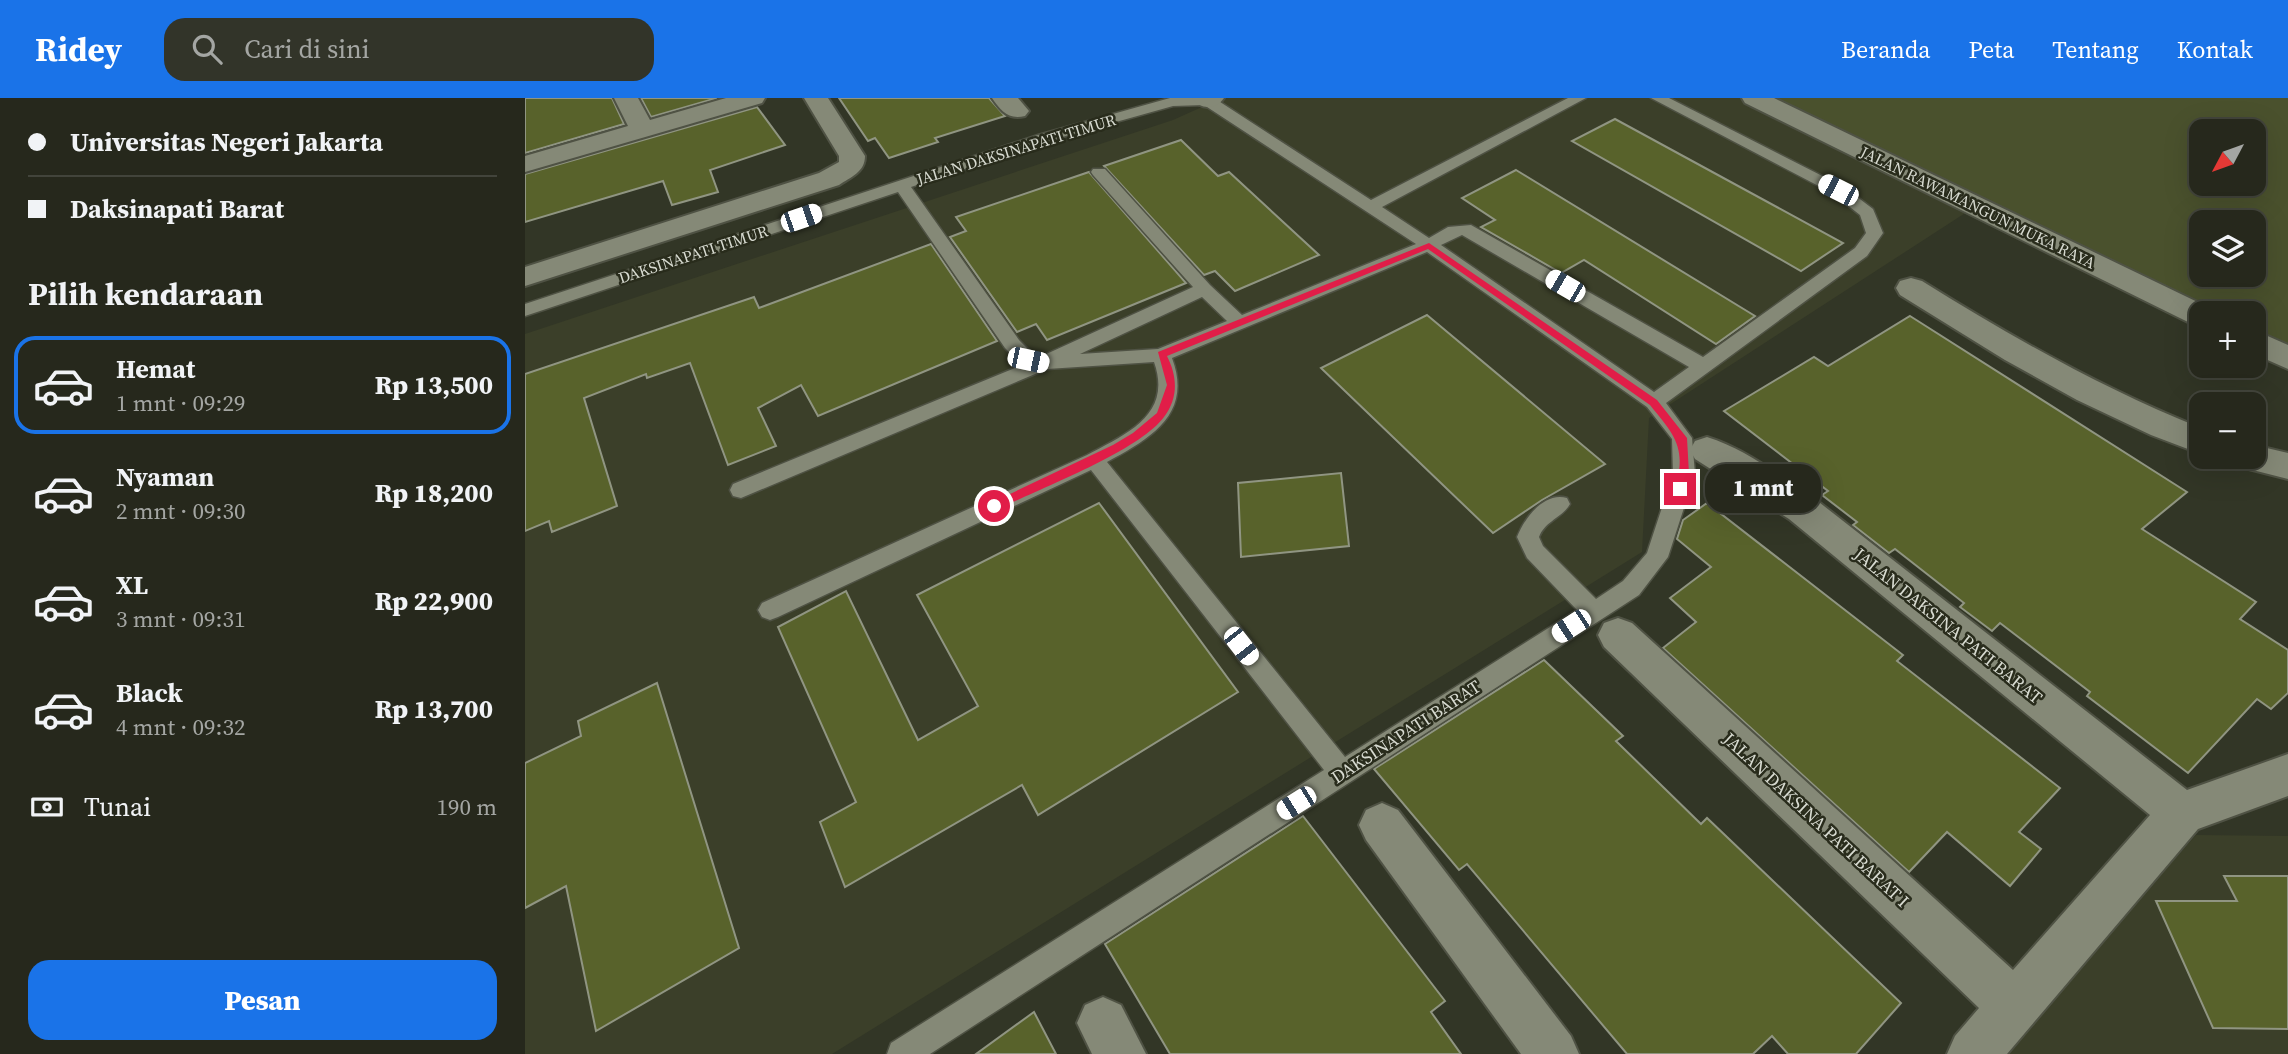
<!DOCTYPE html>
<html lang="id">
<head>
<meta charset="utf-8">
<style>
	:root { --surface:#26281c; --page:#323429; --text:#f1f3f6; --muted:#a4a6a3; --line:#42443b; --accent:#1a73e8 }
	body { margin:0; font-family:"Source Serif 4",serif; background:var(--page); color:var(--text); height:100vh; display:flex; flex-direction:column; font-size:26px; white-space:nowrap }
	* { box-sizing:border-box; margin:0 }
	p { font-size:23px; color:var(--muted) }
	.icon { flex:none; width:38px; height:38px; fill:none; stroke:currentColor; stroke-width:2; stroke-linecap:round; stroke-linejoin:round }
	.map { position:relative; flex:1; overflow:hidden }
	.side { display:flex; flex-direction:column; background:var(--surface); width:525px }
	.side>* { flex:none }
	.guide { display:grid; align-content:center; height:154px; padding:0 28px; background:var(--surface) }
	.needle { width:46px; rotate:229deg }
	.controls { position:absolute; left:1664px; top:21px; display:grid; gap:14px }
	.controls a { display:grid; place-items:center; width:77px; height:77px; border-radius:14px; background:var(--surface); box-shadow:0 7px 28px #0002,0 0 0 2px var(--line); font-size:35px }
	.end { position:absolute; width:32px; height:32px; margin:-16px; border:9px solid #e11d48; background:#fff; box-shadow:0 0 0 4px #fff }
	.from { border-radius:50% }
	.bubble { position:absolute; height:49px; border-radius:21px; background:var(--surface); box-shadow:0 7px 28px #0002,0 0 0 2px var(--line); font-size:23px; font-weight:800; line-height:49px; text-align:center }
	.car { position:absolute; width:21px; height:42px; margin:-21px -10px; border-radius:9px; box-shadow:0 0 5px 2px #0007; background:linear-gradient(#fff 24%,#345 0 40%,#fff 0 76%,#345 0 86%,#fff 0) }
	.guide b { display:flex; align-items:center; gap:24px; height:66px; font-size:26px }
	.guide b+b { border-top:2px solid var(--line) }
	.guide i { width:18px; height:18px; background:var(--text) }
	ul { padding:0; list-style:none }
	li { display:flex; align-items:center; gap:21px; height:98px; margin:0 14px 10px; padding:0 14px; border:4px solid transparent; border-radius:21px }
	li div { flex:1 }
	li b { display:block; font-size:26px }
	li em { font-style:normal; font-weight:800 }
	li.active { border-color:var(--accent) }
	li>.icon { width:63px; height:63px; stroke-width:1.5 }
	h2 { padding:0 28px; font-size:32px; line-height:84px }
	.pay { display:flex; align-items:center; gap:18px; height:77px; padding:0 28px; font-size:26px }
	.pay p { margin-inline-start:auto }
	.cta { display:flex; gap:14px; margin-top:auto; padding:14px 28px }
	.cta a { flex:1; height:80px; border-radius:21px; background:var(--accent); color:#fff; font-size:28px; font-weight:800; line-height:80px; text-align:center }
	header { display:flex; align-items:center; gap:42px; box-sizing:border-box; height:98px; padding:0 35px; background:var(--accent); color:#fff }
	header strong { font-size:33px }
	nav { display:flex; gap:38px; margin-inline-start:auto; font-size:24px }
	.search { width:490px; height:63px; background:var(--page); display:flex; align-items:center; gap:18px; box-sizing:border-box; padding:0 24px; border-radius:21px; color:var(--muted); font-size:26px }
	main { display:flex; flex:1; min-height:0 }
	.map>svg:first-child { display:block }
</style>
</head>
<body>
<header>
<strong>Ridey</strong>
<div class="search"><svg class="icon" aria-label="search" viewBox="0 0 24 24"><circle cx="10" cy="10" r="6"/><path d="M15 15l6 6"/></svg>Cari di sini</div>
<nav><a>Beranda</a><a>Peta</a><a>Tentang</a><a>Kontak</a></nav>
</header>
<main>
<section class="side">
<div class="guide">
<b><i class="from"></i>Universitas Negeri Jakarta</b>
<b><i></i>Daksinapati Barat</b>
</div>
<h2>Pilih kendaraan</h2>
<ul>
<li class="active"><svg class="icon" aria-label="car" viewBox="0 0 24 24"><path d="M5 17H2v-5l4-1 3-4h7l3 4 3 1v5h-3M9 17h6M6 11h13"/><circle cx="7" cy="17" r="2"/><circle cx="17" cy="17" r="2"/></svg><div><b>Hemat</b><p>1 mnt · 09:29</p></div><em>Rp 13,500</em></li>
<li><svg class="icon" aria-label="car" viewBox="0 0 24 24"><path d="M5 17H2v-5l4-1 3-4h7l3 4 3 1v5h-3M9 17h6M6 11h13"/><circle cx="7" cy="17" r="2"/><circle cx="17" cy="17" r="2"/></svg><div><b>Nyaman</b><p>2 mnt · 09:30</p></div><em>Rp 18,200</em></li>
<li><svg class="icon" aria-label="car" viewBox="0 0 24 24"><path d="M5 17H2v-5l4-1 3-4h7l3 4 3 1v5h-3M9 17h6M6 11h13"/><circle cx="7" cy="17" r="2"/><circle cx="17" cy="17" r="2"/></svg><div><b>XL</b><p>3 mnt · 09:31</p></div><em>Rp 22,900</em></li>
<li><svg class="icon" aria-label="car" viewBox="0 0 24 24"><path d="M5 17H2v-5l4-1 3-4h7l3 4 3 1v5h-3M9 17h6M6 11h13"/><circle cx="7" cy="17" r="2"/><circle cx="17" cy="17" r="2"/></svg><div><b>Black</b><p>4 mnt · 09:32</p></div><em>Rp 13,700</em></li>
</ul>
<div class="pay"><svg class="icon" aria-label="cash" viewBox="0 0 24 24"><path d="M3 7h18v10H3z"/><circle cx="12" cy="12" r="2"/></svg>Tunai<p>190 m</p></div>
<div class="cta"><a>Pesan</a></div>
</section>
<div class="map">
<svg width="1763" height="956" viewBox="0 0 1763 956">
	<rect width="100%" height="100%" fill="#323626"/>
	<!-- built -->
	<g fill="#3b3f29">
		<polygon points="697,0 1226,0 1451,108 1124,320 1117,454 307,956 0,956 0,236 648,22"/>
		<polygon points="1671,737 1763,738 1763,956 1478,956 1621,794 1608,765 1646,765"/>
	</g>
	<!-- green -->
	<path fill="#4a512d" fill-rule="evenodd" d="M1229 0H1763V260L1729 243V215H1676V218ZM1676 33H1729V86H1676ZM1676 124H1729V177H1676Z"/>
	<!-- building -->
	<g fill="#58622b" stroke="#909582" stroke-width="2">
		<polygon points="0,0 87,0 99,26 0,55"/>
		<polygon points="116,0 192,0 126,19"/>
		<polygon points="314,0 464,0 480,18 410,40 413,44 364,60 350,40 343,43"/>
		<polygon points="232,9 260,47 185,72 193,94 147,107 138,83 0,124 0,76"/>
		<polygon points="1090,21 1318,145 1276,173 1047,43"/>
		<polygon points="656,42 693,78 704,74 794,157 710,193 690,173 679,177 579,68"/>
		<polygon points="991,72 1230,218 1191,246 1059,162 1036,175 956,129 970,122 937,100"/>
		<polygon points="564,74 661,185 522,242 511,226 492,234 425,139 441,133 431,119"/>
		<polygon points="406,146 472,243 293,318 276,287 233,310 251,348 203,367 165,265 122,280 121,276 59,300 92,408 27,434 24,423 0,433 0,276 229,199 234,210"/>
		<polygon points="902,217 1080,366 1017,402 968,435 796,270"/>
		<polygon points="1385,218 1662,394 1617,431 1731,504 1715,521 1763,552 1763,595 1746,611 1732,601 1663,675 1562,598 1565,594 1475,525 1467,533 1435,509 1439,505 1370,451 1364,455 1328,427 1332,424 1297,397 1303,393 1199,313 1289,259 1303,268"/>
		<polygon points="816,375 824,448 716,459 713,385"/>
		<polygon points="574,405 713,594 513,717 497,687 320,789 295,724 331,704 253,529 321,493 393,642 453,608 392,497"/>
		<polygon points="1182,405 1378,557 1372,563 1535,690 1494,734 1516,751 1485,788 1422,734 1384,774 1138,550 1171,524 1145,500 1186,469 1152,441 1158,422"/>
		<polygon points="1019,562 1098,638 1091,643 1176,726 1182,720 1376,905 1331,956 1263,956 1247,938 1228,956 1102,956 942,766 934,772 849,671"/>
		<polygon points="132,585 214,850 71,933 41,788 0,810 0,665 56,638 53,623"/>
		<polygon points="778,718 920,903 906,914 936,956 645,956 580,846"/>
		<polygon points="1699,778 1763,778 1763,931 1688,930 1631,803 1712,803"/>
		<polygon points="509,914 531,956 451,956"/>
	</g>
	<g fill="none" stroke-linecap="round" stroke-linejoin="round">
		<!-- service casing -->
		<g stroke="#4f5244" stroke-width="3">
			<path id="service" d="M645 0H689L846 102 1043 0H1061L857 109 904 140 923 129 946 127 1178 259 1330 150 1341 135 1335 117 1307 95 1126 0H1144L1319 89 1348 111 1358 135 1342 158 1141 305 1167 340 1170 376 1143 459 1114 497 405 956H362L366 945 799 672 566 372 253 519 245 522 237 519 233 512 237 505 562 357C601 336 648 317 629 264L522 271 216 400 208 398 205 392 208 386 497 267 480 250 373 94 0 218V206L513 37ZM679 7 891 146 717 217 685 187 580 71H568L566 74 568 77 668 189 517 258 509 257 494 242 386 89 523 43 648 8ZM937 137 1164 269 1129 294 916 147ZM902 154 1122 309 1147 341 1148 376 1122 455 1098 483 1071 501 1018 448 1014 439C1020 423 1037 420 1045 406L1042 400C1019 393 999 421 992 439L1002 460 1052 512 820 659 582 364C626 340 668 316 647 260ZM677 199 702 223 633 251 555 256Z"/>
		</g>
		<!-- minor casing -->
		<g stroke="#4f5244" stroke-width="4">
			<g id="minor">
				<polygon points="89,0 113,0 125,22 201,0 240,0 237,5 0,74 0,58 103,28"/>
				<path d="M279 0H303L340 58C340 74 326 79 314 87L0 188V169L294 75 314 64V58Z"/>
				<path d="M467 0H493L504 13 500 18C483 22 476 13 467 0Z"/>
				<path d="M667 0H699C691 12 675 12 667 0Z"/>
				<path d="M1386 180 1397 183C1487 239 1578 291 1676 330V356L1626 337 1552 302 1480 262 1375 197 1371 190 1375 183Z"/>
				<path d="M1182 339C1221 351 1256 379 1290 401L1662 692 1763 656V698L1673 731 1482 956H1422L1430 938 1454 910 1079 549 1073 537 1079 525 1093 520 1107 525 1488 872 1625 717 1264 421 1170 361 1165 352 1170 343Z"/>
				<polygon points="1729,347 1763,355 1763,381 1712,368 1707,359 1729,359"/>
				<polygon points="857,705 873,712 1046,938 1054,956 996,956 841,742 834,727 841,712"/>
				<polygon points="578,899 596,907 621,956 567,956 552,925 560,907"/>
			</g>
		</g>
		<!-- tertiary casing -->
		<g stroke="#4f5244" stroke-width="4">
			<g id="tertiary">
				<polygon points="1217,0 1249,0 1687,211 1690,215 1676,215 1676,228 1665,225 1220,5"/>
				<polygon points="1729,232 1763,247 1763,271 1729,256"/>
			</g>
		</g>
		<!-- service -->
		<use href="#service" fill="#858977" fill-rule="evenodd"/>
		<!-- minor -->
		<use href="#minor" fill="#858977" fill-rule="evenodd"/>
		<!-- tertiary -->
		<use href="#tertiary" fill="#858977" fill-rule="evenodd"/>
	</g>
	<!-- route -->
	<path fill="#e11d48" d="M904 145 1132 302 1162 340 1164 376 1159 394H1151L1150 391C1162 349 1150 338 1125 307L903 151 642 258C652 278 654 299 639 319 614 353 514 391 473 411H466V405L588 347 608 335 632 315 642 287 633 254Z"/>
	<g text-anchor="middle" stroke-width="5" stroke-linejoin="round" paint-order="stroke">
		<!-- far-street labels -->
		<g font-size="16" fill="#d7dad0" stroke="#292c1c">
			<text transform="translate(491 51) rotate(-17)" y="6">JALAN DAKSINAPATI TIMUR</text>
			<text transform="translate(1453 109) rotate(26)" y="6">JALAN RAWAMANGUN MUKA RAYA</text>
			<text transform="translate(168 156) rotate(-18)" y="6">DAKSINAPATI TIMUR</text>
		</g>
		<!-- street labels -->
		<g font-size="18" fill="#d7dad0" stroke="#292c1c">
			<text transform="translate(1423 528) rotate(39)" y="6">JALAN DAKSINA PATI BARAT</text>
			<text transform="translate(881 634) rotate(-33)" y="6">DAKSINAPATI BARAT</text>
			<text transform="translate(1291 722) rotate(43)" y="6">JALAN DAKSINA PATI BARAT I</text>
		</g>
	</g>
</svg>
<div class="controls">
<a><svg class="needle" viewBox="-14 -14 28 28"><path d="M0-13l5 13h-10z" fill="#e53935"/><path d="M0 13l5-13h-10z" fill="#a4a6a3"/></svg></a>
<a><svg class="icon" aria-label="layers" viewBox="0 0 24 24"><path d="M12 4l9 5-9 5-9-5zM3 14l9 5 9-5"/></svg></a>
<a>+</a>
<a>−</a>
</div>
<i class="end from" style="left:469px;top:408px"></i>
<i class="end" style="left:1155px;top:391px"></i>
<div class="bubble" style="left:1180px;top:366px;width:116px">1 mnt</div>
<i class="car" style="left:1313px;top:92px;rotate:297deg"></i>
<i class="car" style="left:276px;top:120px;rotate:71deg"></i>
<i class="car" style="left:1040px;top:188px;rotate:300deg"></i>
<i class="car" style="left:503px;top:262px;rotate:102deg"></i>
<i class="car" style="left:1046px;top:528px;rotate:237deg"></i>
<i class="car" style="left:716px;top:548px;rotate:142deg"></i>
<i class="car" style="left:771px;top:705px;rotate:238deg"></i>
</div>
</main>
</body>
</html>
